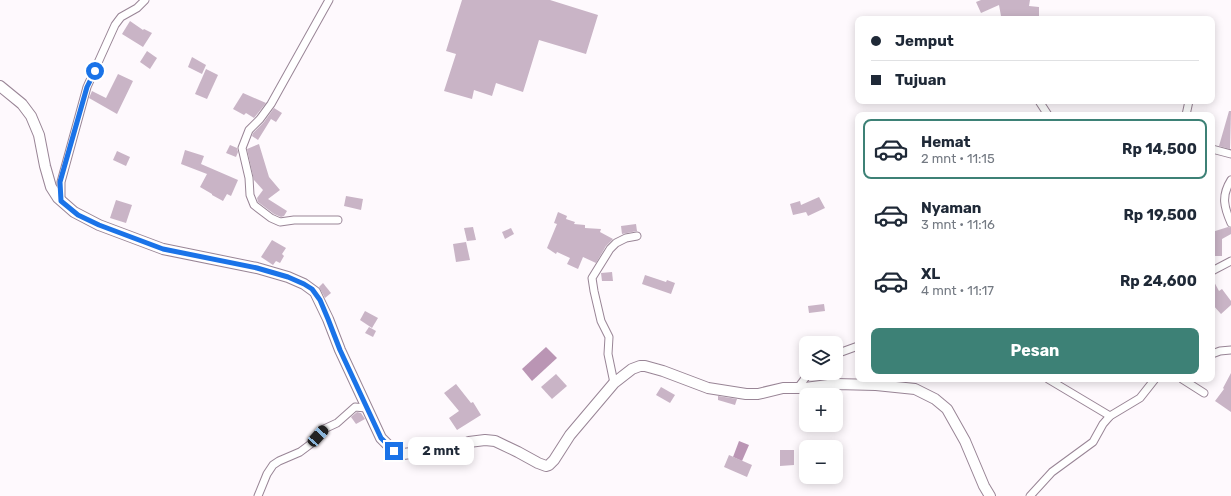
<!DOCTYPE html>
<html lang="id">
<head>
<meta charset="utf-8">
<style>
	:root { --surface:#fff; --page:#f6f6f7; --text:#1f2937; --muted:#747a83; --line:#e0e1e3; --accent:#3d8176 }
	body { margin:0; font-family:Rubik,sans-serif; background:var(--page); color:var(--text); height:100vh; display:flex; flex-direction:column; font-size:15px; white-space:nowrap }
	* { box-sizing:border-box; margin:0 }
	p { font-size:13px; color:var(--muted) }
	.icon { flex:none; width:22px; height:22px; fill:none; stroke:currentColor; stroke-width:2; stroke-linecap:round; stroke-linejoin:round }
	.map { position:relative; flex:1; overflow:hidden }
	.drawer { position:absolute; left:855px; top:112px; width:360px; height:270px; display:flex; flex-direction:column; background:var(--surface); border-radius:8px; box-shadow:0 2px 10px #0003 }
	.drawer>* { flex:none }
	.guide { position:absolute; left:855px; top:16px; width:360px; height:88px; border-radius:8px; box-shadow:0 2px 10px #0003; display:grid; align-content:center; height:88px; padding:0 16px; background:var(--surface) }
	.fabs { position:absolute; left:799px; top:336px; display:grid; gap:8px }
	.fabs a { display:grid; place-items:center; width:44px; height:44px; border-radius:8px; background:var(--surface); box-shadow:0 2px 10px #0003; font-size:20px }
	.end { position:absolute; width:18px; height:18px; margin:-9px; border:5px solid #1a73e8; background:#fff; box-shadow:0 0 0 2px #fff }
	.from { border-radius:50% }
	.bubble { position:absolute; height:28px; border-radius:8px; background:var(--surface); box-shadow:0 2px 10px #0003; font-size:13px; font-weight:700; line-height:28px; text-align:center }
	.car { position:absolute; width:12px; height:24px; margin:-12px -6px; border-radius:5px; box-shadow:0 0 3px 1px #0007; background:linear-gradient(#222 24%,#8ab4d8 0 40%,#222 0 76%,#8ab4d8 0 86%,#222 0) }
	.guide b { display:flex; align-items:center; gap:14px; height:38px; font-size:15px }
	.guide b+b { border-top:1px solid var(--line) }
	.guide i { width:10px; height:10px; background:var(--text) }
	ul { padding:7px 0 0; list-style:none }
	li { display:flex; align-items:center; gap:12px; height:60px; margin:0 8px 6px; padding:0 8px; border:2px solid transparent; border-radius:8px }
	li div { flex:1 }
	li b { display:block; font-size:15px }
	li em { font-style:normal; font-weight:700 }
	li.active { border-color:var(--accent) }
	li>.icon { width:36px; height:36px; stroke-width:1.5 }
	.button { display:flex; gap:8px; margin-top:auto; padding:8px 16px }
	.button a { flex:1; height:46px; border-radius:8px; background:var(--accent); color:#fff; font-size:16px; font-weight:700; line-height:46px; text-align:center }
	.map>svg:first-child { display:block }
</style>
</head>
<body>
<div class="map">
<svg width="1231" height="496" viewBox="0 0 1231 496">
	<rect width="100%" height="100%" fill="#fef9fd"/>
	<!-- water -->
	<g fill="#ba95b4">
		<polygon points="546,347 557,358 532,381 522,369"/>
		<polygon points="739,441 749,445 742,461 733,457"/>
	</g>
	<!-- building -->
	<g fill="#c9b4c6">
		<polygon points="462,0 550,0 598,15 586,54 539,40 523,92 496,83 492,96 474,90 472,99 444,91 456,54 446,51"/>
		<polygon points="981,0 1030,0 1029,6 1039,7 1039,17 1001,16 999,5 981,13 976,2"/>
		<polygon points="130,21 143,30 144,29 152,33 143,47 122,34"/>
		<polygon points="147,51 157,58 150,69 140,62"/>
		<polygon points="192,57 206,65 202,74 188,67"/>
		<polygon points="206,69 218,75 207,99 195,94"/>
		<polygon points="118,74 133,81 117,114 89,98 92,91 106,98"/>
		<polygon points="243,93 266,103 254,118 246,113 244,115 233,109"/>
		<polygon points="274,108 282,113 276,122 271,119 258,140 252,136 253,133 264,122"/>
		<polygon points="1229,111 1231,111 1230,149 1219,146"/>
		<polygon points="259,144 269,177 280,190 268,199 287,211 284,216 281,217 274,214 258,202 257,198 263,190 254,180 247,149"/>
		<polygon points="230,145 237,148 238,152 236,157 226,153"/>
		<polygon points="185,150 204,156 201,164 238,180 231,196 227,194 223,201 212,195 212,194 200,187 207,174 181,164"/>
		<polygon points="117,151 130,157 126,166 113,160"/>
		<polygon points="346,196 363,199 361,210 344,206"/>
		<polygon points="819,197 825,208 808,216 806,212 793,215 790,204 800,201 801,205"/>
		<polygon points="116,200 132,205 126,223 110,218"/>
		<polygon points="558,212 567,216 566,219 575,222 574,224 585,225 585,228 601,229 600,232 613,239 606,246 596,263 583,257 578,269 567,264 570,258 557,252 556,254 547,248 557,224 554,223"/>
		<polygon points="636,224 637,231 622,234 621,226"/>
		<polygon points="473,227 476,240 467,241 464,228"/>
		<polygon points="1228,227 1231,228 1231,234 1222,239 1222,256 1215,256 1212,254 1212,232"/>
		<polygon points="511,228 514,234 505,239 502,232"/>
		<polygon points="272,240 286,248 282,254 284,256 280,263 276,261 273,265 261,257"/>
		<polygon points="466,242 470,260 456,262 453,244"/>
		<polygon points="612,272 613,281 602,281 601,273"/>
		<polygon points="645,275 666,282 667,280 675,283 671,294 642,284"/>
		<polygon points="1212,278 1219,291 1222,289 1231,301 1231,305 1221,314 1212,304"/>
		<polygon points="323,283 331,293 325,298 319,287"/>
		<polygon points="824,304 825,311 809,313 808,306"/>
		<polygon points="365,311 378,318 372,328 360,320"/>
		<polygon points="369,327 376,331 373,337 365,333"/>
		<polygon points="1231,373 1231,412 1215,401 1224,389 1223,388"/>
		<polygon points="556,374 567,386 552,399 541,387"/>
		<polygon points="456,384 471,403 473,402 481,415 457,430 449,418 459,411 444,393"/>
		<polygon points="661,387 675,395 670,403 656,395"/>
		<polygon points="718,396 737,399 735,405 718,400"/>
		<polygon points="357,412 361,413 365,419 356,424 351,417"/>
		<polygon points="780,450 794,450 794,465 780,466"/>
		<polygon points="729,455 752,465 747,477 724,467"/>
	</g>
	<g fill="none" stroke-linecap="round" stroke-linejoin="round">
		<!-- street casing -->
		<g stroke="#998596" stroke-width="9">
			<g id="street">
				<polyline points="329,0 271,104 260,119 249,130 242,148 249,178 250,195 254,205 271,218 280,222 294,220 338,220"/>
				<polyline points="1039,101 1048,115"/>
				<polyline points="1186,115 1189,101"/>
				<polyline points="1212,149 1231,154"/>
				<path d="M1231 180C1221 196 1224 207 1231 223"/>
				<polyline points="61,201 61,182 87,87 115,25 121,17 137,8 145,0"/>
				<polyline points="1212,271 1231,261"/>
				<polyline points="836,354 858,346"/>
				<polyline points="1212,354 1220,351 1231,350"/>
				<polyline points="1048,379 1110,416"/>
				<polyline points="1182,379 1204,393"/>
				<polyline points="614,383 608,354 609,337 601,321 594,291 592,278 610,249 616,243 626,238 637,236"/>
				<polyline points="797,389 809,373"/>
				<polyline points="258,496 267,474 273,465 279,461 300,452 312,443 324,429 337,423 355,407 366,408"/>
				<polyline points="1030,496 1052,472 1093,442 1103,424 1110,416 1140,398 1155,379"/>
			</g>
		</g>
		<!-- secondary casing -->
		<g stroke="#998596" stroke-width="12">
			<polyline id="secondary" points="0,86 22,104 31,116 39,135 45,166 51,187 58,198 74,212 99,225 163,249 257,268 288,277 304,284 315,292 328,319 340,350 381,438 394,451 403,454 420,452 434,456 447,452 469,442 485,440 495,441 518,452 538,463 546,466 549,465 554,460 570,435 614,383 632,369 640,366 645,366 663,371 708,388 746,394 758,394 783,388 805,388 836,384 876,385 915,389 935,399 947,409 965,441 984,486 990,496"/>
		</g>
		<!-- street -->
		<use href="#street" stroke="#fff" stroke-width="7"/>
		<!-- secondary -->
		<use href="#secondary" stroke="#fff" stroke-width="10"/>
	</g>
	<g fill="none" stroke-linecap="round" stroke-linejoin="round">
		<!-- route -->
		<polyline stroke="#1a73e8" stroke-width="5" points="95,71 87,87 60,182 61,201 78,215 99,225 163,249 257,268 288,277 304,284 312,289 320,300 328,319 340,350 381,438 394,451"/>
	</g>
</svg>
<div class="fabs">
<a><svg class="icon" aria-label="layers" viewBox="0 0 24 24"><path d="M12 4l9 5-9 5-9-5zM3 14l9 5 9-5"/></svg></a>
<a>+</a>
<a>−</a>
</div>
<i class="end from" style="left:95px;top:71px"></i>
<i class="end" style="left:394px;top:451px"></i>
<div class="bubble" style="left:408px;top:437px;width:66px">2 mnt</div>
<i class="car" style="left:318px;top:436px;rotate:42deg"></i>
<div class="guide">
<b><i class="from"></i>Jemput</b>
<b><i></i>Tujuan</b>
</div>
<section class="drawer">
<ul>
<li class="active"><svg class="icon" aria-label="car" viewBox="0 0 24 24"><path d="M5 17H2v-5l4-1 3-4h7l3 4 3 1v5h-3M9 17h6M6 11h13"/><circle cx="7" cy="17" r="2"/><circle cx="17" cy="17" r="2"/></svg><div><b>Hemat</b><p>2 mnt · 11:15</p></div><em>Rp 14,500</em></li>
<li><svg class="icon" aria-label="car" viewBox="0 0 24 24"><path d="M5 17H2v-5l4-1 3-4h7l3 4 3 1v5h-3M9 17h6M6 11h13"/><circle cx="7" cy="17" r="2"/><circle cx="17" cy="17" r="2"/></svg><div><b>Nyaman</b><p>3 mnt · 11:16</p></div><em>Rp 19,500</em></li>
<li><svg class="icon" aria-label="car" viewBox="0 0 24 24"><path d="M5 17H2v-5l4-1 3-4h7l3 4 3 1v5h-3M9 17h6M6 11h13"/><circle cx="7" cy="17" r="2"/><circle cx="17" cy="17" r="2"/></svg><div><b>XL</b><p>4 mnt · 11:17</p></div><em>Rp 24,600</em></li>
</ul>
<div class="button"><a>Pesan</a></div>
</section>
</div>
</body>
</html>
